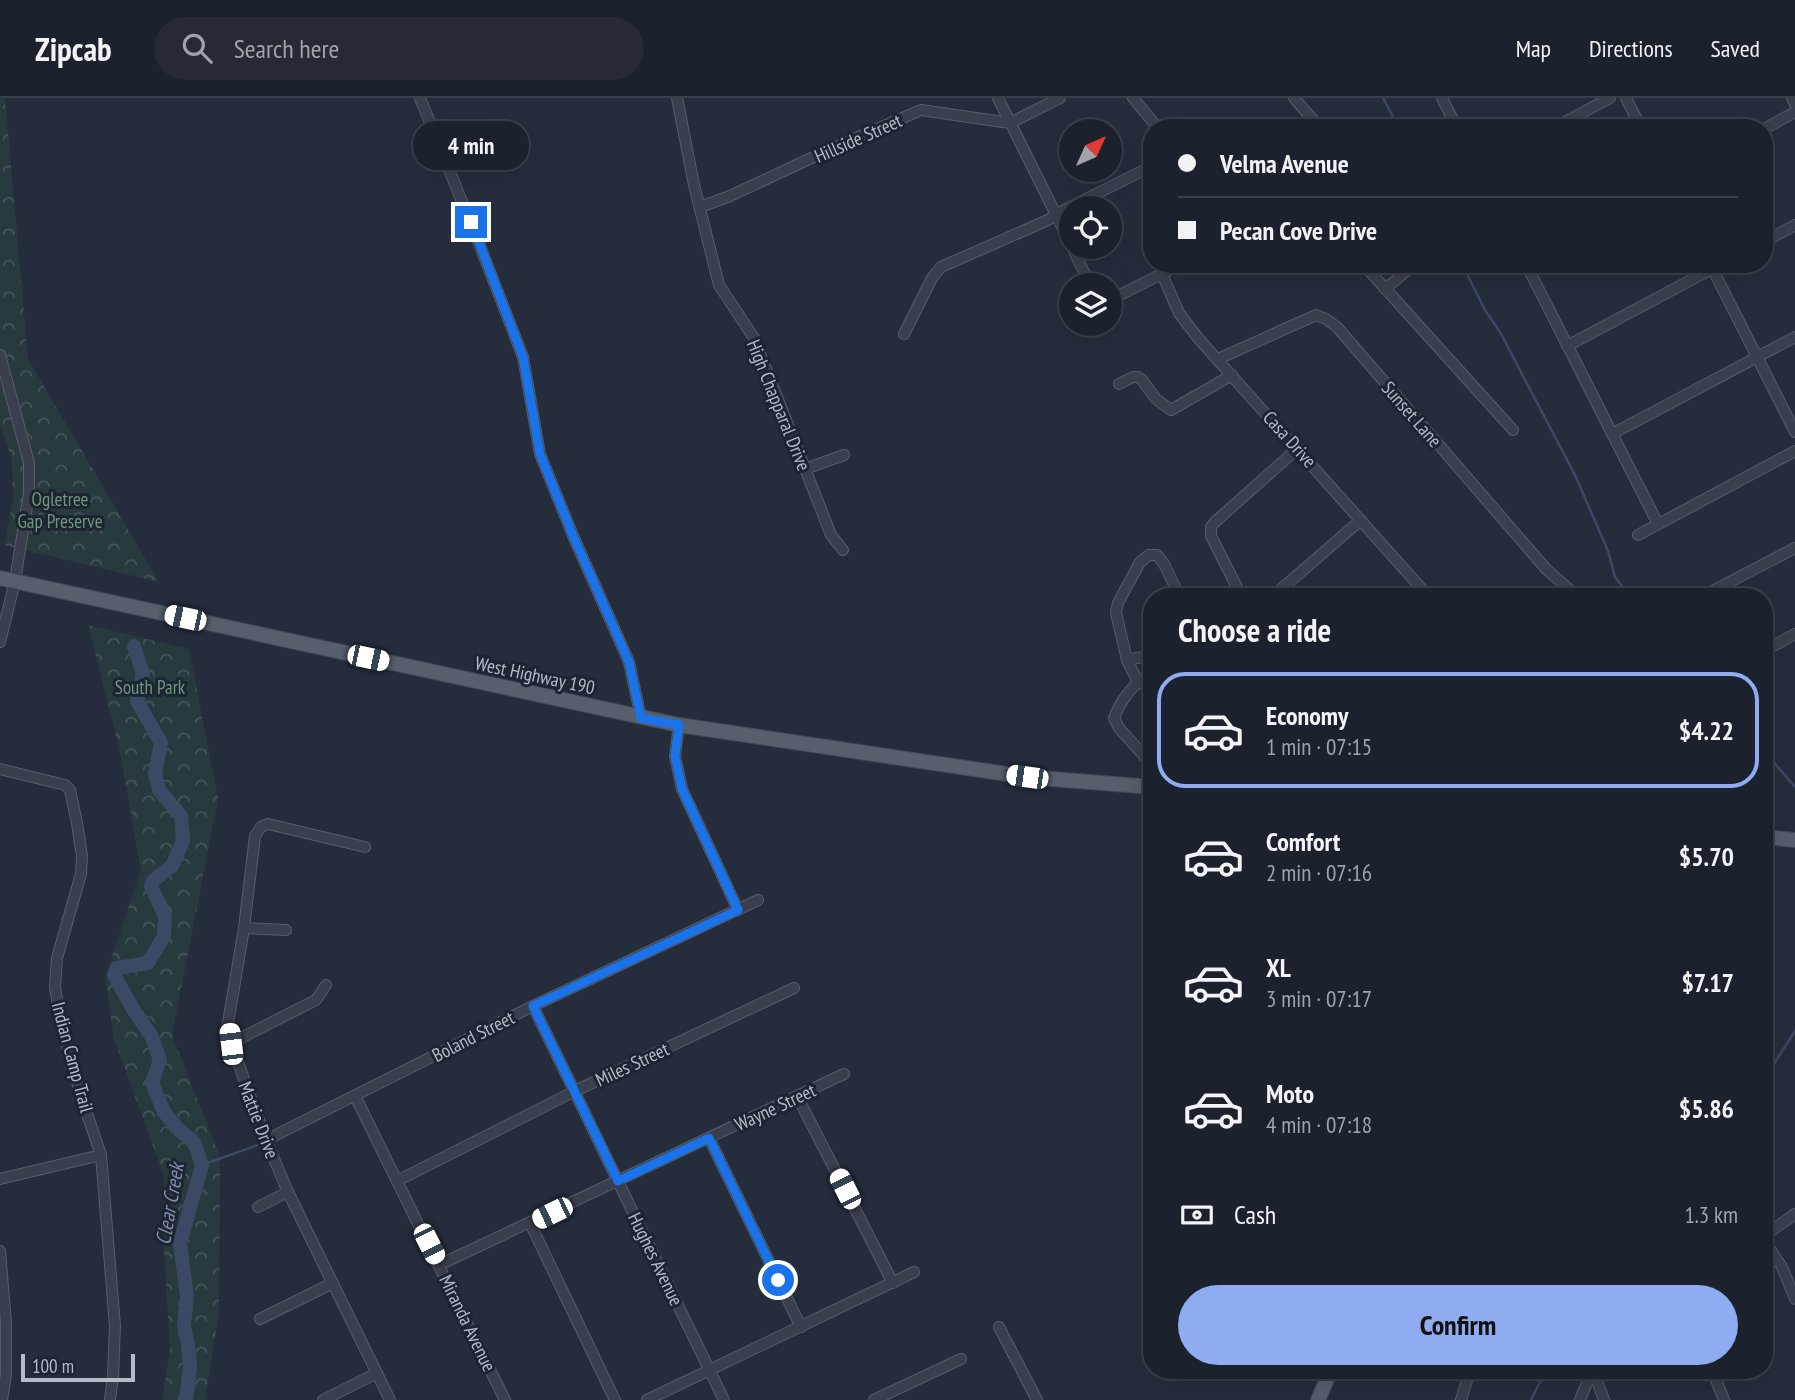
<!DOCTYPE html>
<html lang="en">
<head>
<meta charset="utf-8">
<style>
	:root { --surface:#1c222d; --page:#252a35; --text:#f1f3f6; --muted:#a0a4aa; --line:#3a3f49; --accent:#90acf1 }
	body { margin:0; font-family:"PT Sans Narrow",sans-serif; background:var(--page); color:var(--text); height:100vh; display:flex; flex-direction:column; font-size:26px; white-space:nowrap }
	* { box-sizing:border-box; margin:0 }
	p { font-size:23px; color:var(--muted) }
	.icon { flex:none; width:38px; height:38px; fill:none; stroke:currentColor; stroke-width:2; stroke-linecap:round; stroke-linejoin:round }
	.map { position:relative; flex:1; overflow:hidden }
	.drawer { position:absolute; left:1143px; top:490px; width:630px; height:791px; display:flex; flex-direction:column; background:var(--surface); border-radius:28px; box-shadow:0 7px 28px #0002,0 0 0 2px var(--line) }
	.drawer>* { flex:none }
	.banner { position:absolute; left:1143px; top:21px; width:630px; height:154px; border-radius:28px; box-shadow:0 7px 28px #0002,0 0 0 2px var(--line); display:grid; align-content:center; height:154px; padding:0 35px; background:var(--surface) }
	.needle { width:46px; rotate:45deg }
	.controls { position:absolute; left:1059px; top:21px; display:grid; gap:14px }
	.controls a { display:grid; place-items:center; width:63px; height:63px; border-radius:50%; background:var(--surface); box-shadow:0 7px 28px #0002,0 0 0 2px var(--line); font-size:35px }
	.scale { position:absolute; left:21px; bottom:18px; width:114px; box-sizing:border-box; padding-left:7px; border:4px solid #b5bac7; border-top:0; font-size:19px; line-height:24px; white-space:nowrap; color:#b5bac7; -webkit-text-stroke:5px #1e2431; paint-order:stroke }
	.end { position:absolute; width:32px; height:32px; margin:-16px; border:9px solid #1a73e8; background:#fff; box-shadow:0 0 0 4px #fff }
	.from { border-radius:50% }
	.bubble { position:absolute; height:49px; border-radius:24px; background:var(--surface); box-shadow:0 7px 28px #0002,0 0 0 2px var(--line); font-size:23px; font-weight:800; line-height:49px; text-align:center }
	.car { position:absolute; width:21px; height:42px; margin:-21px -10px; border-radius:9px; box-shadow:0 0 5px 2px #0007; background:linear-gradient(#fff 24%,#345 0 40%,#fff 0 76%,#345 0 86%,#fff 0) }
	.banner b { display:flex; align-items:center; gap:24px; height:66px; font-size:26px }
	.banner b+b { border-top:2px solid var(--line) }
	.banner i { width:18px; height:18px; background:var(--text) }
	ul { padding:0; list-style:none }
	li { display:flex; align-items:center; gap:21px; height:116px; margin:0 14px 10px; padding:0 21px; border:4px solid transparent; border-radius:28px }
	li div { flex:1 }
	li b { display:block; font-size:26px }
	li em { font-style:normal; font-weight:800 }
	li.current { border-color:var(--accent) }
	li>.icon { width:63px; height:63px; stroke-width:1.5 }
	h2 { padding:0 35px; font-size:32px; line-height:84px }
	.pay { display:flex; align-items:center; gap:18px; height:77px; padding:0 35px; font-size:26px }
	.pay p { margin-inline-start:auto }
	.button { display:flex; gap:14px; margin-top:auto; padding:14px 35px }
	.button a { flex:1; height:80px; border-radius:42px; background:var(--accent); color:#111; font-size:28px; font-weight:800; line-height:80px; text-align:center }
	header { display:flex; align-items:center; gap:42px; box-sizing:border-box; height:98px; padding:0 35px; background:var(--surface); border-bottom:2px solid var(--line) }
	header strong { font-size:33px }
	nav { display:flex; gap:38px; margin-inline-start:auto; font-size:24px }
	.search { width:490px; height:63px; background:var(--page); display:flex; align-items:center; gap:18px; box-sizing:border-box; padding:0 24px; border-radius:38px; color:var(--muted); font-size:26px }
	.map>svg:first-child { display:block }
</style>
</head>
<body>
<header>
<strong>Zipcab</strong>
<div class="search"><svg class="icon" aria-label="search" viewBox="0 0 24 24"><circle cx="10" cy="10" r="6"/><path d="M15 15l6 6"/></svg>Search here</div>
<nav><a>Map</a><a>Directions</a><a>Saved</a></nav>
</header>
<div class="map">
<svg width="1795" height="1302" viewBox="0 0 1795 1302">
	<defs>
		<pattern id="park-crowns" width="20" height="18" patternUnits="userSpaceOnUse" patternTransform="scale(1.75)"><rect width="20" height="18" fill="#283a3e"/><path d="M2 6a3 3 0 1 1 6 0M12 15a3 3 0 1 1 6 0" fill="none" stroke="#455458"/></pattern>
	</defs>
	<rect width="100%" height="100%" fill="#252d3c"/>
	<!-- park -->
	<g fill="url(#park-crowns)">
		<polygon points="0,0 5,0 28,261 159,484 4,447 13,402 12,363 0,326"/>
		<polygon points="88,527 189,551 218,701 172,937 220,1059 219,1214 205,1302 162,1302 170,1252 164,1152 164,1078 114,941 105,879 141,772 119,649"/>
	</g>
	<g fill="none" stroke-linecap="round" stroke-linejoin="round">
		<!-- stream -->
		<g stroke="#3c4964" stroke-width="2.5">
			<polyline points="1383,0 1399,30"/>
			<polyline points="1462,166 1485,212 1500,234 1575,377 1608,453 1615,479 1630,499"/>
			<polyline points="1764,653 1795,689"/>
			<polyline points="1764,986 1770,972 1795,933"/>
			<polyline points="1764,1033 1767,1032"/>
			<polyline points="202,1067 258,1047"/>
			<polyline points="1531,1302 1546,1272"/>
		</g>
		<!-- river -->
		<polyline stroke="#3c4964" stroke-width="14" points="134,548 143,576 137,603 161,645 155,675 159,692 181,718 183,743 172,768 153,783 151,788 165,818 164,838 148,865 117,870 114,877 133,911 152,939 160,962 152,985 164,1014 179,1032 194,1044 202,1067 180,1145 187,1198 184,1228 188,1246 190,1269 186,1302"/>
		<!-- minor casing -->
		<g stroke="#575d6a" stroke-width="12">
			<g id="minor">
				<polyline points="420,0 480,148 523,259 540,356 574,440 629,564 641,620"/>
				<polyline points="677,0 694,87 719,187 754,240 831,437 843,452"/>
				<polyline points="998,0 1071,147"/>
				<polyline points="1133,0 1158,30"/>
				<polyline points="1294,0 1320,30"/>
				<polyline points="1442,0 1457,30"/>
				<polyline points="1626,0 1641,30"/>
				<polyline points="1792,0 1795,6"/>
				<polyline points="1554,30 1610,0"/>
				<polyline points="1764,31 1795,14"/>
				<polyline points="700,109 730,98 835,49 921,12 1010,25 1060,0"/>
				<polyline points="1764,144 1795,127"/>
				<polyline points="1072,149 1090,187"/>
				<polyline points="1363,166 1513,332"/>
				<polyline points="1526,166 1658,426"/>
				<polyline points="1710,166 1795,334"/>
				<polyline points="1162,176 1179,215 1198,240 1429,499"/>
				<polyline points="1385,191 1409,171"/>
				<polyline points="1110,202 1181,166"/>
				<polyline points="904,236 932,180 941,169 1046,123 1068,110 1152,68"/>
				<polyline points="1567,248 1721,166"/>
				<polyline points="0,257 29,365 29,395 15,483 0,544"/>
				<polyline points="1218,261 1316,217 1326,221 1337,229 1546,471 1578,499"/>
				<polyline points="1119,286 1133,279 1138,279 1142,282 1156,301 1171,312 1232,277"/>
				<polyline points="1612,336 1795,239"/>
				<polyline points="805,371 844,357"/>
				<polyline points="1638,437 1795,353"/>
				<polyline points="1242,499 1211,438 1211,429 1215,424 1298,350"/>
				<polyline points="1272,499 1361,422"/>
				<polyline points="1701,499 1795,450"/>
				<polyline points="1764,553 1795,536"/>
				<polyline points="1127,562 1152,557"/>
				<path d="M1138 584C1127 595 1119 605 1114 620L1119 630 1145 659H1152"/>
				<polyline points="1152,591 1138,584 1127,562 1116,515 1118,505 1140,464 1149,457 1157,457 1164,466 1180,499"/>
				<polyline points="679,627 675,658 682,691 738,812"/>
				<polyline points="0,671 65,687 70,692 77,725 82,758 81,776 57,860 55,889 61,927 80,995 101,1057 115,1228 113,1278 110,1302"/>
				<polyline points="365,749 268,726 261,729 255,738 244,830 228,925 231,945 266,1042 288,1094 390,1302"/>
				<polyline points="244,830 286,832"/>
				<polyline points="533,908 724,1302"/>
				<polyline points="231,945 316,902 326,887"/>
				<polyline points="355,998 505,1302"/>
				<polyline points="797,998 893,1185"/>
				<polyline points="709,1040 801,1229"/>
				<polyline points="266,1042 533,908 758,802"/>
				<polyline points="0,1081 101,1057"/>
				<polyline points="397,1083 575,993 794,890"/>
				<polyline points="258,1109 288,1094"/>
				<polyline points="530,1125 615,1302"/>
				<polyline points="1764,1138 1795,1116"/>
				<polyline points="1764,1142 1782,1169 1795,1201"/>
				<polyline points="0,1153 6,1225 6,1276 2,1302"/>
				<polyline points="439,1167 844,976"/>
				<polyline points="260,1221 333,1185"/>
				<polyline points="999,1229 1037,1302"/>
				<polyline points="1593,1272 1604,1302"/>
				<polyline points="1712,1272 1724,1302"/>
				<polyline points="323,1302 377,1275"/>
				<polyline points="647,1302 914,1174"/>
				<polyline points="874,1302 961,1261"/>
				<polyline points="1461,1302 1470,1272"/>
				<polyline points="1580,1302 1586,1287 1594,1272"/>
			</g>
		</g>
		<!-- major casing -->
		<g stroke="#424855" stroke-width="16">
			<g id="major">
				<polyline points="0,480 679,627 1027,679 1152,689"/>
				<polyline points="1764,739 1795,742"/>
				<polyline points="1318,1302 1331,1272"/>
			</g>
		</g>
		<!-- minor -->
		<use href="#minor" stroke="#393f4c" stroke-width="10"/>
		<!-- major -->
		<use href="#major" stroke="#575e6c" stroke-width="14"/>
	</g>
	<g fill="none" stroke-linecap="round" stroke-linejoin="round">
		<!-- route -->
		<polyline stroke="#1a73e8" stroke-width="9" points="471,124 523,259 540,356 574,440 629,564 641,620 679,627 675,658 682,691 738,812 533,908 618,1083 709,1040 778,1182"/>
	</g>
	<g text-anchor="middle" stroke-width="6" stroke-linejoin="round" paint-order="stroke">
		<!-- street labels -->
		<g font-size="19" fill="#b5bac7" stroke="#1e2431">
			<text transform="translate(858 40) rotate(-24)" y="7">Hillside Street</text>
			<text transform="translate(779 307) rotate(68)" y="7">High Chapparal Drive</text>
			<text transform="translate(1412 316) rotate(49)" y="7">Sunset Lane</text>
			<text transform="translate(1290 341) rotate(48)" y="7">Casa Drive</text>
			<text transform="translate(535 577) rotate(12)" y="7">West Highway 190</text>
			<text transform="translate(473 938) rotate(-27)" y="7">Boland Street</text>
			<text transform="translate(73 959) rotate(75)" y="7">Indian Camp Trail</text>
			<text transform="translate(632 966) rotate(-25)" y="7">Miles Street</text>
			<text transform="translate(775 1009) rotate(-25)" y="7">Wayne Street</text>
			<text transform="translate(259 1022) rotate(69)" y="7">Mattie Drive</text>
			<text transform="translate(656 1161) rotate(64)" y="7">Hughes Avenue</text>
			<text transform="translate(468 1225) rotate(64)" y="7">Miranda Avenue</text>
		</g>
		<!-- park labels -->
		<g font-size="19" fill="#6e977b" stroke="#1e2431">
			<text x="60" y="408">Ogletree<tspan x="60" dy="22">Gap Preserve</tspan></text>
			<text x="150" y="596">South Park</text>
		</g>
		<!-- water labels -->
		<g font-size="21" font-style="italic" fill="#7e8ead" stroke="#1e2431">
			<text transform="translate(170 1106) rotate(-80)" y="7">Clear Creek</text>
		</g>
	</g>
</svg>
<div class="controls">
<a><svg class="needle" viewBox="-14 -14 28 28"><path d="M0-13l5 13h-10z" fill="#e53935"/><path d="M0 13l5-13h-10z" fill="#a0a4aa"/></svg></a>
<a><svg class="icon" aria-label="locate" viewBox="0 0 24 24"><circle cx="12" cy="12" r="6"/><path d="M12 2v4M12 18v4M2 12h4M18 12h4"/></svg></a>
<a><svg class="icon" aria-label="layers" viewBox="0 0 24 24"><path d="M12 4l9 5-9 5-9-5zM3 14l9 5 9-5"/></svg></a>
</div>
<div class="scale">100 m</div>
<i class="end from" style="left:778px;top:1182px"></i>
<i class="end" style="left:471px;top:124px"></i>
<div class="bubble" style="left:413px;top:23px;width:116px">4 min</div>
<i class="car" style="left:185px;top:520px;rotate:282deg"></i>
<i class="car" style="left:368px;top:560px;rotate:102deg"></i>
<i class="car" style="left:1027px;top:679px;rotate:278deg"></i>
<i class="car" style="left:231px;top:946px;rotate:353deg"></i>
<i class="car" style="left:845px;top:1091px;rotate:333deg"></i>
<i class="car" style="left:552px;top:1115px;rotate:244deg"></i>
<i class="car" style="left:429px;top:1146px;rotate:153deg"></i>
<div class="banner">
<b><i class="from"></i>Velma Avenue</b>
<b><i></i>Pecan Cove Drive</b>
</div>
<section class="drawer">
<h2>Choose a ride</h2>
<ul>
<li class="current"><svg class="icon" aria-label="car" viewBox="0 0 24 24"><path d="M5 17H2v-5l4-1 3-4h7l3 4 3 1v5h-3M9 17h6M6 11h13"/><circle cx="7" cy="17" r="2"/><circle cx="17" cy="17" r="2"/></svg><div><b>Economy</b><p>1 min · 07:15</p></div><em>$4.22</em></li>
<li><svg class="icon" aria-label="car" viewBox="0 0 24 24"><path d="M5 17H2v-5l4-1 3-4h7l3 4 3 1v5h-3M9 17h6M6 11h13"/><circle cx="7" cy="17" r="2"/><circle cx="17" cy="17" r="2"/></svg><div><b>Comfort</b><p>2 min · 07:16</p></div><em>$5.70</em></li>
<li><svg class="icon" aria-label="car" viewBox="0 0 24 24"><path d="M5 17H2v-5l4-1 3-4h7l3 4 3 1v5h-3M9 17h6M6 11h13"/><circle cx="7" cy="17" r="2"/><circle cx="17" cy="17" r="2"/></svg><div><b>XL</b><p>3 min · 07:17</p></div><em>$7.17</em></li>
<li><svg class="icon" aria-label="car" viewBox="0 0 24 24"><path d="M5 17H2v-5l4-1 3-4h7l3 4 3 1v5h-3M9 17h6M6 11h13"/><circle cx="7" cy="17" r="2"/><circle cx="17" cy="17" r="2"/></svg><div><b>Moto</b><p>4 min · 07:18</p></div><em>$5.86</em></li>
</ul>
<div class="pay"><svg class="icon" aria-label="cash" viewBox="0 0 24 24"><path d="M3 7h18v10H3z"/><circle cx="12" cy="12" r="2"/></svg>Cash<p>1.3 km</p></div>
<div class="button"><a>Confirm</a></div>
</section>
</div>
</body>
</html>
